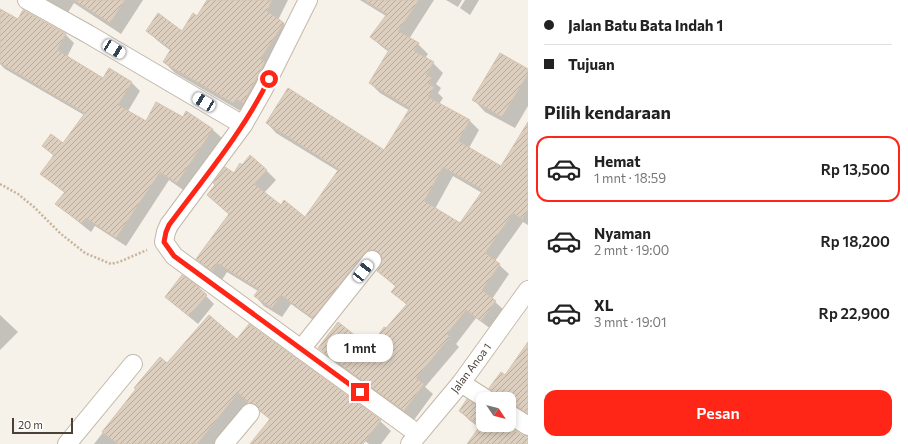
<!DOCTYPE html>
<html lang="id">
<head>
<meta charset="utf-8">
<style>
	:root { --surface:#fff; --page:#f2f2f2; --text:#222; --muted:#767676; --line:#e0e0e0; --accent:#ff2617 }
	body { margin:0; font-family:Commissioner,sans-serif; background:var(--page); color:var(--text); height:100vh; display:flex; flex-direction:column; font-size:15px; white-space:nowrap }
	* { box-sizing:border-box; margin:0 }
	p { font-size:13px; color:var(--muted) }
	.icon { flex:none; width:22px; height:22px; fill:none; stroke:currentColor; stroke-width:2; stroke-linecap:round; stroke-linejoin:round }
	.map { position:relative; flex:1; overflow:hidden }
	.side { display:flex; flex-direction:column; background:var(--surface); width:380px }
	.side>* { flex:none }
	.hud { display:grid; align-content:center; height:88px; padding:0 16px; background:var(--surface) }
	.needle { width:26px; rotate:125deg }
	.tools { position:absolute; left:476px; top:392px; display:grid; gap:8px }
	.tools a { display:grid; place-items:center; width:40px; height:40px; border-radius:8px; background:var(--surface); box-shadow:0 2px 6px #0003; font-size:20px }
	.scale { position:absolute; left:12px; bottom:10px; width:61px; box-sizing:border-box; padding-left:4px; border:2px solid #4b4136; border-top:0; font-size:11px; line-height:14px; white-space:nowrap; color:#4b4136; -webkit-text-stroke:3px #fff; paint-order:stroke }
	.end { position:absolute; width:18px; height:18px; margin:-9px; border:5px solid #ff2617; background:#fff; box-shadow:0 0 0 2px #fff }
	.from { border-radius:50% }
	.bubble { position:absolute; height:28px; border-radius:12px; background:var(--surface); box-shadow:0 2px 6px #0003; font-size:13px; font-weight:600; line-height:28px; text-align:center }
	.car { position:absolute; width:12px; height:24px; margin:-12px -6px; border-radius:5px; box-shadow:0 0 3px 1px #0007; background:linear-gradient(#fff 24%,#345 0 40%,#fff 0 76%,#345 0 86%,#fff 0) }
	.hud b { display:flex; align-items:center; gap:14px; height:38px; font-size:15px }
	.hud b+b { border-top:1px solid var(--line) }
	.hud i { width:10px; height:10px; background:var(--text) }
	ul { padding:0; list-style:none }
	li { display:flex; align-items:center; gap:12px; height:66px; margin:0 8px 6px; padding:0 8px; border:2px solid transparent; border-radius:12px }
	li div { flex:1 }
	li b { display:block; font-size:15px }
	li em { font-style:normal; font-weight:600 }
	li.on { border-color:var(--accent) }
	li>.icon { width:36px; height:36px; stroke-width:1.5 }
	h2 { padding:0 16px; font-size:18px; line-height:48px }
	.button { display:flex; gap:8px; margin-top:auto; padding:8px 16px }
	.button a { flex:1; height:46px; border-radius:12px; background:var(--accent); color:#fff; font-size:16px; font-weight:600; line-height:46px; text-align:center }
	main { display:flex; flex:1; min-height:0 }
	.map>svg:first-child { display:block }
</style>
</head>
<body>
<main>
<div class="map">
<svg width="528" height="444" viewBox="0 0 528 444">
	<defs>
		<pattern id="building-hatch" width="6" height="6" patternUnits="userSpaceOnUse"><rect width="6" height="6" fill="#dccfc0"/><path d="M-1 1l2-2M0 6l6-6M5 7l2-2" fill="none" stroke="#b4aa9d"/></pattern>
	</defs>
	<rect width="100%" height="100%" fill="#f6f1e9"/>
	<!-- shadow -->
	<g fill="#0003" fill-rule="evenodd">
		<polygon points="45,0 143,0 121,34 74,3 67,14"/>
		<polygon points="208,0 288,0 278,20 284,24 294,35 244,113 175,73 164,62 171,51 158,41 147,31 182,32 198,17"/>
		<path d="M360 0H434L409 39 418 44 428 54 425 58 433 63 443 73 436 84 441 88 438 93 443 98 439 104 469 120 479 130 469 148 502 167 528 124V225L523 222 495 261 509 274 492 299 505 311 491 329 476 318 456 344 459 347 425 387 433 394 414 420 329 358 319 348H370L407 305 392 292 396 287 378 271 383 259H378L323 327 291 304 282 317 264 306 255 296 258 291 227 272 222 280 207 268 197 259 230 215 208 195 234 174 242 166 266 170 276 180 264 193 281 207 305 218 338 171 276 133 267 123 384 151 410 111 380 93 370 83 389 52 381 46 371 37 386 16ZM453 176 482 193 461 224 435 209Z"/>
		<polygon points="446,0 462,0 458,7"/>
		<polygon points="465,0 479,0 470,15 460,8"/>
		<polygon points="0,10 18,21 65,34 74,43 67,57 104,79 131,82 140,91 128,111 146,122 183,118 186,113 213,130 222,138 186,192 169,180 126,246 95,226 91,232 66,212 57,203 65,193 51,182 42,173 54,156 43,146 63,144 84,115 5,69 0,64"/>
		<polygon points="528,70 528,106 515,128 485,112 474,100"/>
		<polygon points="198,288 214,304 198,324 175,305 166,297"/>
		<polygon points="0,315 18,332 0,350"/>
		<polygon points="249,325 380,421 391,431 381,444 369,444 300,395 323,444 252,444 271,420 264,414 262,413 249,402 215,444 94,444 137,389 167,365 237,340"/>
		<polygon points="528,352 528,416 509,418 509,399 497,399 505,376"/>
		<polygon points="483,410 483,425 508,425 508,427 522,436 528,437 528,444 468,444 480,428 469,420 460,411"/>
	</g>
	<!-- building -->
	<g fill="url(#building-hatch)" stroke="#d5c3af" fill-rule="evenodd">
		<polygon points="74,0 125,0 110,23"/>
		<polygon points="207,0 272,0 267,11 284,23 260,59 265,62 243,103 236,99 233,103 163,62 171,49 146,31 158,13 182,31 193,13 197,16"/>
		<path d="M364 0H419L398 31 419 43 414 51 434 62 426 75 432 78 428 84 434 87 428 97 470 120 458 141 501 166 528 122V210L522 219 513 213 485 253 500 264 482 290 496 301 481 321 466 310 447 334 450 337 416 378 424 384 404 411 318 348 338 322 370 347 384 327 386 328 407 304 391 292 396 286 377 271 380 266 382 261V256L378 252 373 250H369L364 253 313 318 281 295 272 308 254 296 259 289 217 263 212 271 196 259 229 214 207 195 215 185 213 183 225 167 234 173 240 163 242 165 250 155 267 170 254 184 281 205 284 200 305 217 339 169 266 123 288 88 384 150 410 108 369 83 389 50 370 37 387 14ZM443 167 483 190 460 223 424 201Z"/>
		<polygon points="0,9 18,19 23,10 66,34 57,50 103,78 109,68 132,82 118,105 146,121 156,102 183,117 186,111 213,129 177,183 160,172 116,238 86,218 81,223 55,204 65,192 40,174 54,155 42,146 51,134 63,143 85,113 0,63"/>
		<polygon points="500,53 528,69 528,74 502,117 472,100"/>
		<polygon points="182,275 199,287 199,288 207,295 189,316 165,297"/>
		<polygon points="209,315 237,339 249,324 381,420 363,444 250,444 270,419 260,411 256,405 250,403 238,393 197,444 118,444 102,432 136,389 134,388 160,357 167,363"/>
		<polygon points="528,342 528,414 515,405 509,404 509,399 496,399 495,394 489,388 501,372 505,375"/>
		<polygon points="467,399 483,409 483,425 507,425 522,435 528,436 528,444 467,444 480,426 459,411"/>
	</g>
	<g fill="none" stroke-linecap="round" stroke-linejoin="round">
		<!-- minor casing -->
		<g stroke="#c3b8aa" stroke-width="20">
			<g id="minor">
				<polyline points="27,0 88,34 243,125 263,90 308,0"/>
				<polyline points="243,125 169,225 166,232 164,242 174,256 301,349 418,434"/>
				<polyline points="301,349 372,260"/>
				<polyline points="461,383 486,399"/>
				<polyline points="509,414 528,426"/>
				<polyline points="67,444 133,364"/>
				<polyline points="224,444 250,413"/>
				<polyline points="410,444 461,383 528,290"/>
			</g>
		</g>
		<!-- path -->
		<polyline stroke="#c6b39a" stroke-width="2.5" stroke-dasharray="2 2" stroke-linecap="butt" points="0,184 18,194 34,207 61,234 85,253 111,264 119,262 147,250"/>
		<!-- minor -->
		<use href="#minor" stroke="#fff" stroke-width="18"/>
	</g>
	<g fill="none" stroke-linecap="round" stroke-linejoin="round">
		<!-- route -->
		<path stroke="#ff2617" stroke-width="5" d="M269 79C243 132 204 178 169 225L166 232 164 242 174 256 360 392"/>
	</g>
	<g text-anchor="middle" stroke-width="3.5" stroke-linejoin="round" paint-order="stroke">
		<!-- street labels -->
		<g font-size="11" fill="#4b4136" stroke="#fff">
			<text transform="translate(471 368) rotate(-53)" y="4">Jalan Anoa 1</text>
		</g>
	</g>
</svg>
<div class="tools">
<a><svg class="needle" viewBox="-14 -14 28 28"><path d="M0-13l5 13h-10z" fill="#e53935"/><path d="M0 13l5-13h-10z" fill="#767676"/></svg></a>
</div>
<div class="scale">20 m</div>
<i class="end from" style="left:269px;top:79px"></i>
<i class="end" style="left:360px;top:392px"></i>
<div class="bubble" style="left:327px;top:334px;width:66px">1 mnt</div>
<i class="car" style="left:114px;top:49px;rotate:121deg"></i>
<i class="car" style="left:204px;top:102px;rotate:301deg"></i>
<i class="car" style="left:363px;top:271px;rotate:38deg"></i>
</div>
<section class="side">
<div class="hud">
<b><i class="from"></i>Jalan Batu Bata Indah 1</b>
<b><i></i>Tujuan</b>
</div>
<h2>Pilih kendaraan</h2>
<ul>
<li class="on"><svg class="icon" aria-label="car" viewBox="0 0 24 24"><path d="M5 17H2v-5l4-1 3-4h7l3 4 3 1v5h-3M9 17h6M6 11h13"/><circle cx="7" cy="17" r="2"/><circle cx="17" cy="17" r="2"/></svg><div><b>Hemat</b><p>1 mnt · 18:59</p></div><em>Rp 13,500</em></li>
<li><svg class="icon" aria-label="car" viewBox="0 0 24 24"><path d="M5 17H2v-5l4-1 3-4h7l3 4 3 1v5h-3M9 17h6M6 11h13"/><circle cx="7" cy="17" r="2"/><circle cx="17" cy="17" r="2"/></svg><div><b>Nyaman</b><p>2 mnt · 19:00</p></div><em>Rp 18,200</em></li>
<li><svg class="icon" aria-label="car" viewBox="0 0 24 24"><path d="M5 17H2v-5l4-1 3-4h7l3 4 3 1v5h-3M9 17h6M6 11h13"/><circle cx="7" cy="17" r="2"/><circle cx="17" cy="17" r="2"/></svg><div><b>XL</b><p>3 mnt · 19:01</p></div><em>Rp 22,900</em></li>
</ul>
<div class="button"><a>Pesan</a></div>
</section>
</main>
</body>
</html>
